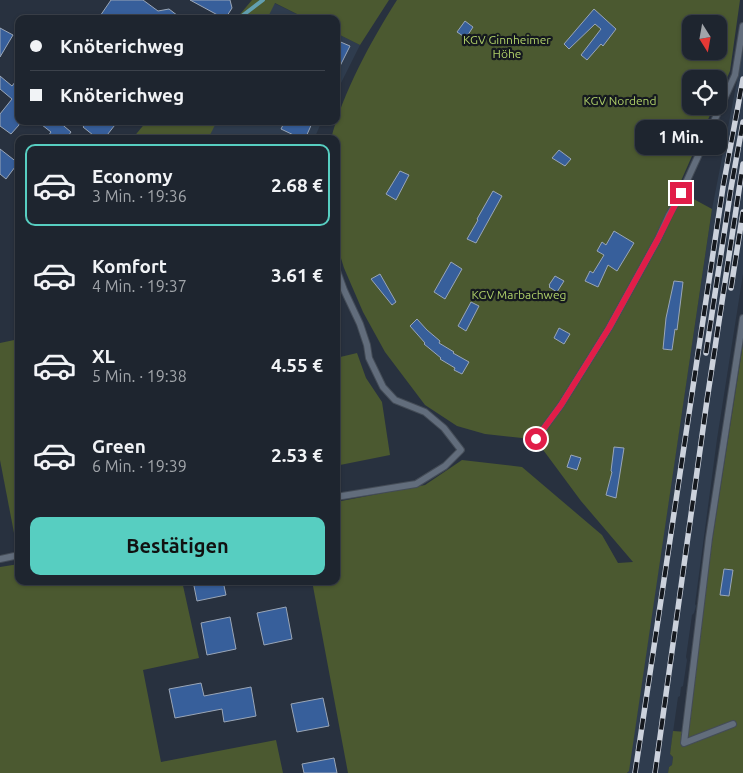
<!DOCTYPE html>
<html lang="de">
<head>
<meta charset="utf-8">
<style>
	:root { --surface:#1e252f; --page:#262d37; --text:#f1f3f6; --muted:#a1a5aa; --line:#3c424b; --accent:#57cec1 }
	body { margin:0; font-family:Ubuntu,sans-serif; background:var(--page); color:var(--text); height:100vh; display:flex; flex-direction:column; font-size:19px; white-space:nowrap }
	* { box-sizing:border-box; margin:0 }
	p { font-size:16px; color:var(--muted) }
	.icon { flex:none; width:28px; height:28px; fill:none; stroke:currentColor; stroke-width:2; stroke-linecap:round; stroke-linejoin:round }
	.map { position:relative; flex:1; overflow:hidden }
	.details { position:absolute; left:15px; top:135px; width:325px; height:450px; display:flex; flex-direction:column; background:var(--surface); border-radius:10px; box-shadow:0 1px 4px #0004,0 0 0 1px var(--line) }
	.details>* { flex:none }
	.banner { position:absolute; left:15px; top:15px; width:325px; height:110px; border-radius:10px; box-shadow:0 1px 4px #0004,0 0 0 1px var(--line); display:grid; align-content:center; height:110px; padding:0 15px; background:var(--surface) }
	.needle { width:32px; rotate:169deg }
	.fabs { position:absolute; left:682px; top:15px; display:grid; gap:10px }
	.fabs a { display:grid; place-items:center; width:45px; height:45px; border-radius:10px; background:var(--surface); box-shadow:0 1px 4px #0004,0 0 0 1px var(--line); font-size:25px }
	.end { position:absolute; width:22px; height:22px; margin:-11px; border:6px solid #e11d48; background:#fff; box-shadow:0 0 0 2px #fff }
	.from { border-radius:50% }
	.bubble { position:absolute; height:35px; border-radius:10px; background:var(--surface); box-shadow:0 1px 4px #0004,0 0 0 1px var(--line); font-size:16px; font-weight:700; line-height:35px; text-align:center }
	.banner b { display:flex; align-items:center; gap:18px; height:48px; font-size:19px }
	.banner b+b { border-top:1px solid var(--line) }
	.banner i { width:12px; height:12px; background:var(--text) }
	ul { padding:9px 0 0; list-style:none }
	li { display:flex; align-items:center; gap:15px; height:82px; margin:0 10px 8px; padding:0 5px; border:2px solid transparent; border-radius:10px }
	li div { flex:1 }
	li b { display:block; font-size:19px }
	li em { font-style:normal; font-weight:700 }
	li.current { border-color:var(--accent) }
	li>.icon { width:45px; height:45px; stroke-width:1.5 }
	.button { display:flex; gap:10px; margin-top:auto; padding:10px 15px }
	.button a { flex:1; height:58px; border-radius:10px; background:var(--accent); color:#111; font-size:20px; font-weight:700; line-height:58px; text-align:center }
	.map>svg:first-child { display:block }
</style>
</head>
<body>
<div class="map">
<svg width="743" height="773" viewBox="0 0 743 773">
	<rect width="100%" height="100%" fill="#28313f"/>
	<!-- built -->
	<g fill="#2f3c4e">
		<polygon points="274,3 307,19 267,19"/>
		<polygon points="336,33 360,45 336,93"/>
		<polygon points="743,50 743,274 717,439 695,604 696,606 694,613 692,615 686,657 687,660 683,686 681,687 680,696 678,697 670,754 673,757 672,765 669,767 668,773 628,773 712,209"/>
		<polygon points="216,121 322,121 314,139 208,139"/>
	</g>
	<!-- green -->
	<g fill="#4b5930" fill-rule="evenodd">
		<polygon points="252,0 389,0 360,45 336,33 336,19 307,19 275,3 267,19 236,19"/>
		<path d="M397 0H740L730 71 719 96V79H691V106H714L677 190 712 209 629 771 627 773H348L312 581H336V502L425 485 462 460 522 467 602 535 618 563 633 562 581 501 538 443 522 438 485 434 457 426 425 405 385 352 363 312 344 268 336 242V139H331C343 92 371 41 397 0ZM691 24H719V51H691Z"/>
		<polygon points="147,121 217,121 208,139 132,139"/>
		<polygon points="19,339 19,538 15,538 0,460 0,343"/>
		<polygon points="743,344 743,773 668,773 669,767 672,765 673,757 670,754 673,731 687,732 712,542"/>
		<polygon points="357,353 366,378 382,402 390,455 340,465 336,445 336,358"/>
		<polygon points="19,564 19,581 182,581 199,658 143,670 161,762 276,740 283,773 0,773 0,567"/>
	</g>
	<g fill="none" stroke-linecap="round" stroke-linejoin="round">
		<!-- stream -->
		<polyline stroke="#629fb0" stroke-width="4" points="238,19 263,0"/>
	</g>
	<!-- building -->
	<g fill="#375f9b" stroke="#9aa6b7">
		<polygon points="111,0 143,0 158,11 169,9 182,19 98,19"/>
		<polygon points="190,0 230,0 232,8 225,19"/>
		<polygon points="594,9 616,29 603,46 601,44 587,60 581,55 601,29 595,24 569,49 564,44"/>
		<polygon points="465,21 473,27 466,38 457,32"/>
		<polygon points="0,28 13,35 0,57"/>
		<polygon points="336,40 350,46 336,74"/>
		<polygon points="0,76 12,86 19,77 19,125 11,134 0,126 0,114 12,99 0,89"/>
		<polygon points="37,121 58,121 71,132 66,139 46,139 51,132"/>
		<polygon points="88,121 118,121 104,139 98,139 83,127"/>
		<polygon points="285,121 313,121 305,139 302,139 281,129"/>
		<polygon points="0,149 18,163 6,179 0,174"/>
		<polygon points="559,150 571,159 565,166 552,158"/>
		<polygon points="400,171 409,175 396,200 386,194"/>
		<polygon points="493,191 502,196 476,243 467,239 478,220 477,219"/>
		<polygon points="614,231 634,243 617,271 608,265 598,287 585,281 590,271 593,273 604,255 597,251 602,242 606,245"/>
		<polygon points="451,262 462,269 445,299 434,292"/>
		<polygon points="380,274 396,302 392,305 371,279"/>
		<polygon points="555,276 564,281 557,292 549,287 550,286 549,285"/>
		<polygon points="674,281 683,282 677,330 675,329 672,350 663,349 666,318"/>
		<polygon points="471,302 479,306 466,331 458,326"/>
		<polygon points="417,319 427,330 440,341 439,343 454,352 453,353 469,362 462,374 454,370 455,368 440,359 441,358 424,344 425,343 410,326"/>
		<polygon points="559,328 570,334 564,344 554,338"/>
		<polygon points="614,447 624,448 616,498 606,495 612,472 611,471"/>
		<polygon points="571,455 581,458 577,470 567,467"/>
		<polygon points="724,569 733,570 729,596 720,595"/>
		<polygon points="193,581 223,581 226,595 197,601"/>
		<polygon points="286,607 292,639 264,645 257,613"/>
		<polygon points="230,617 236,649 207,655 201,623"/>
		<polygon points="201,683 204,696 251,687 256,716 224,722 222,709 175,718 169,689"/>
		<polygon points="323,698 329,726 297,732 291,704"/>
		<polygon points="334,758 337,773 304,773 302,764"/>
	</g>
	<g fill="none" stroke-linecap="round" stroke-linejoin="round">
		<!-- service casing -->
		<g stroke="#444c57" stroke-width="8">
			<g id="service">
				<polyline points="336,268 344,290 360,324 367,345 369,358 383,387 395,400 425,412 444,428 461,450 445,466 416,484 336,497"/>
				<polyline points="536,439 561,405 609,328 658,239 669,215 679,198 735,75 743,26"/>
				<polyline points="0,559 19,555"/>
				<polyline points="733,724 684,743 709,538 743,318"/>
			</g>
		</g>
		<!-- service -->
		<use href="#service" stroke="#626d7c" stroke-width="6"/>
		<!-- rail casing -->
		<g stroke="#ccd2dc" stroke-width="5.5">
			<g id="rail">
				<polyline points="731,288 743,212"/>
				<polyline points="706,353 731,188 743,122"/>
				<polyline points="635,773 723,187 743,79"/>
				<polyline points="655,773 707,400 743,164"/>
			</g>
		</g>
		<!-- rail -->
		<use href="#rail" stroke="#15191f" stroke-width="4" stroke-dasharray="11" stroke-linecap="butt"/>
	</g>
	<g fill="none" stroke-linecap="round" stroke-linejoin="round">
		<!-- route -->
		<polyline stroke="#e11d48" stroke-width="6" points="536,439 561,405 609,328 658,239 681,193"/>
	</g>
	<g text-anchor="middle" stroke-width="4.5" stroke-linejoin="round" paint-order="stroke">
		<!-- park labels -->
		<g font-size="12" fill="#b0d169" stroke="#15191f">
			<text x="507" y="44">KGV Ginnheimer<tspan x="507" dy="14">Höhe</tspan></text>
			<text x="620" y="105">KGV Nordend</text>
			<text x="519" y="299">KGV Marbachweg</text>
		</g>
	</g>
</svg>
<div class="fabs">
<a><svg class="needle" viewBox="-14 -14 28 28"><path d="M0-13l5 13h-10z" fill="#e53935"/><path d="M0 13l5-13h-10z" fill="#a1a5aa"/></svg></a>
<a><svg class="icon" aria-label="locate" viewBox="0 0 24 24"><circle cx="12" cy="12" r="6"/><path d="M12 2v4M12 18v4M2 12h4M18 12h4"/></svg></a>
</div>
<i class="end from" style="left:536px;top:439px"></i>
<i class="end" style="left:681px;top:193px"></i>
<div class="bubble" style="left:635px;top:120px;width:92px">1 Min.</div>
<div class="banner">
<b><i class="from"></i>Knöterichweg</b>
<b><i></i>Knöterichweg</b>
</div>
<section class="details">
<ul>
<li class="current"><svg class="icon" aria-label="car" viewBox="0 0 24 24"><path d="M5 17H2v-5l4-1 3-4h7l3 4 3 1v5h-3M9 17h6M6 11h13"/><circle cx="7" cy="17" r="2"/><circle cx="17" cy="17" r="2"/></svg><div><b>Economy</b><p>3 Min. · 19:36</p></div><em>2.68 €</em></li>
<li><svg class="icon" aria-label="car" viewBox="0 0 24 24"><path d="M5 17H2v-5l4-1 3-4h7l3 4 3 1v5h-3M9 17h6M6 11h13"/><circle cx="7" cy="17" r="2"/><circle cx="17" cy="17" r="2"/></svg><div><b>Komfort</b><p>4 Min. · 19:37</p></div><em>3.61 €</em></li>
<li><svg class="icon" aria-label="car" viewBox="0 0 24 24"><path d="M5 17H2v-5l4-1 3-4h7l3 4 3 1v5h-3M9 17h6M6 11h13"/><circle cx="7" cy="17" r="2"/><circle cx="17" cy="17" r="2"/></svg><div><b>XL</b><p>5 Min. · 19:38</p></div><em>4.55 €</em></li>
<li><svg class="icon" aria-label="car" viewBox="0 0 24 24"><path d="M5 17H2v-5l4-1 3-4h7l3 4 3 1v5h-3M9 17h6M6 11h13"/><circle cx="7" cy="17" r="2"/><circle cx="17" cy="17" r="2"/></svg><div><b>Green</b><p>6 Min. · 19:39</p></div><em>2.53 €</em></li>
</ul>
<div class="button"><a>Bestätigen</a></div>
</section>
</div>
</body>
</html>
